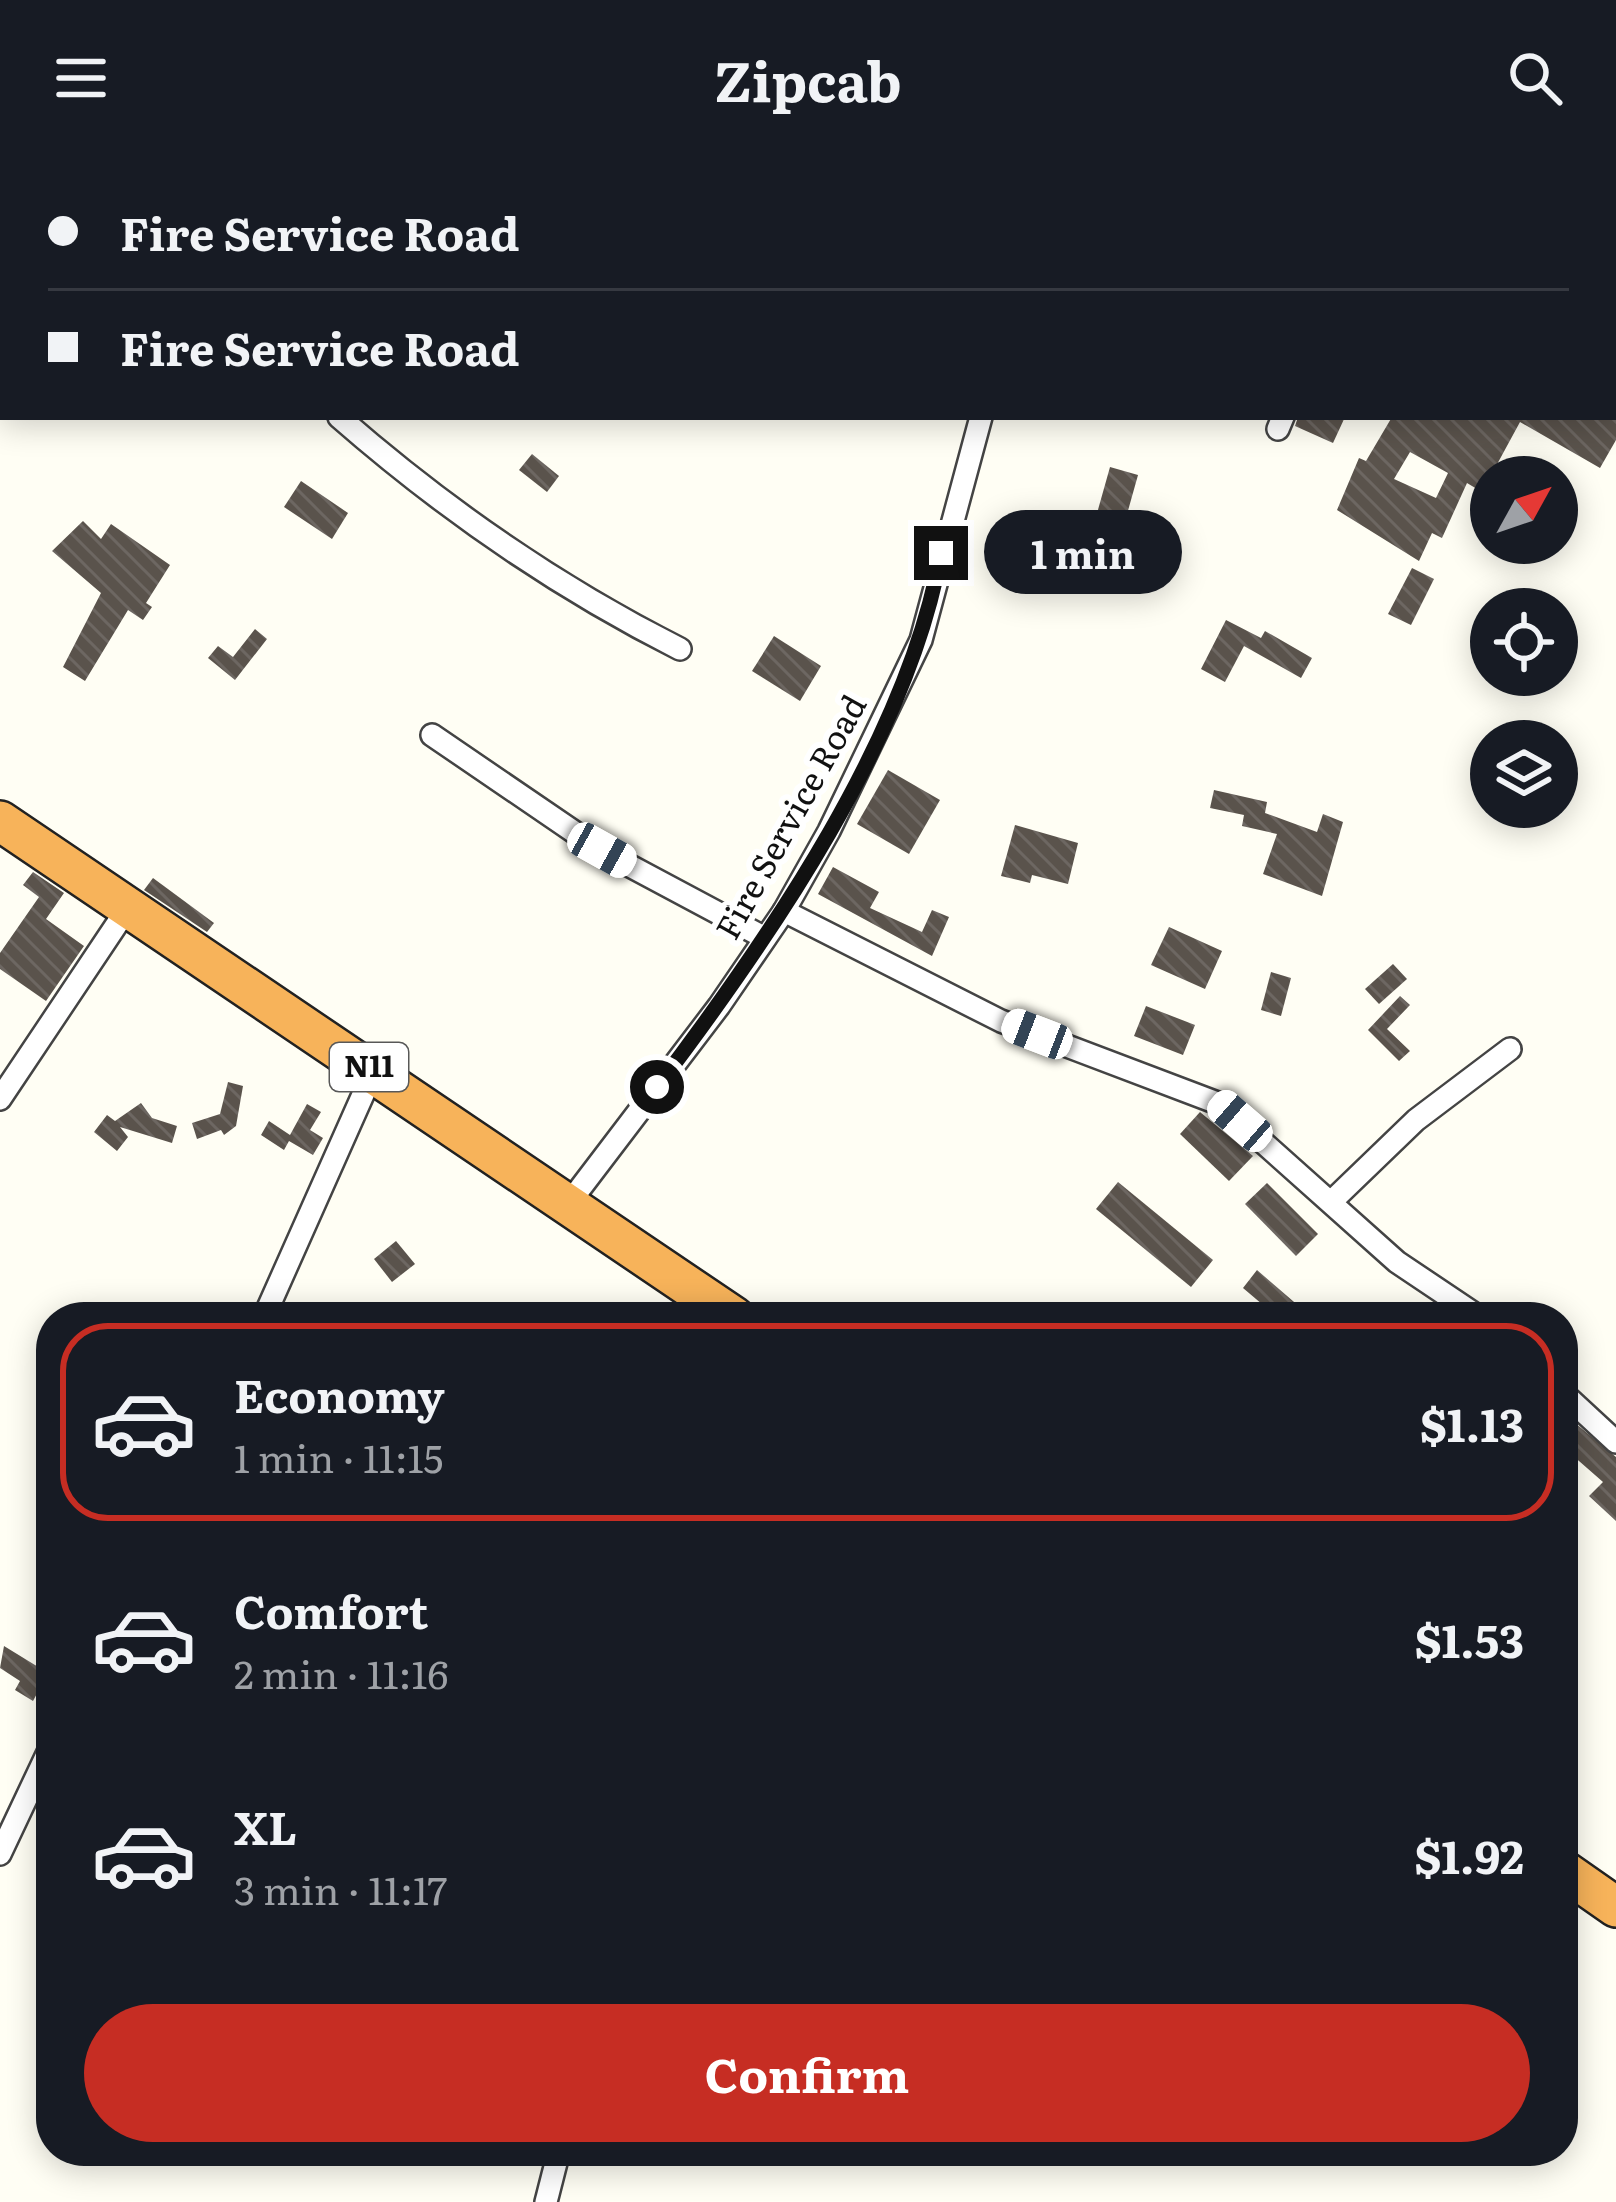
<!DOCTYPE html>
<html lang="en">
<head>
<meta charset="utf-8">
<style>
	:root { --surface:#171b24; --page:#242831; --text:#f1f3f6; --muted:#9ea1a6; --line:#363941; --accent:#c62d23 }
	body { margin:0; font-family:Literata,serif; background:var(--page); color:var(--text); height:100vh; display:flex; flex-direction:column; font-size:45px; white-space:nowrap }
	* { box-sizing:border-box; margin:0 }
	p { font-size:39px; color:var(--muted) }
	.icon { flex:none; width:66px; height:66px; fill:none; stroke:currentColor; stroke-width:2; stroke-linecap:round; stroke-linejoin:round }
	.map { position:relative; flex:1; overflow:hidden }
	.panel { position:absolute; left:36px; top:1146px; width:1542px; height:864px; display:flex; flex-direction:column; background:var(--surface); border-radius:48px; box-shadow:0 6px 30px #0003 }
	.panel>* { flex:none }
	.guide { position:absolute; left:0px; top:0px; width:1617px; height:264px; box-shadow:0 6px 30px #0003; display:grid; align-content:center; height:264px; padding:0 48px; background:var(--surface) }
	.needle { width:78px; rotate:50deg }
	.controls { position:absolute; left:1470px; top:300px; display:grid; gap:24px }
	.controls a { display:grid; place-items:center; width:108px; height:108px; border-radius:50%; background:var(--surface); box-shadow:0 6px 30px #0003; font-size:60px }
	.end { position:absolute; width:54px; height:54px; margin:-27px; border:15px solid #111; background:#fff; box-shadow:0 0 0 6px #fff }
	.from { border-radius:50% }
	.bubble { position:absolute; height:84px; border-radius:42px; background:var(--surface); box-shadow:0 6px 30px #0003; font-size:39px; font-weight:700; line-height:84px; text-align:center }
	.car { position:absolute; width:36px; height:72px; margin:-36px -18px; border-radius:15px; box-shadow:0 0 9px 3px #0007; background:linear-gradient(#fff 24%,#345 0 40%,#fff 0 76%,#345 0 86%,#fff 0) }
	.guide b { display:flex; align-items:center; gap:42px; height:114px; font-size:45px }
	.guide b+b { border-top:3px solid var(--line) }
	.guide i { width:30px; height:30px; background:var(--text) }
	ul { padding:21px 0 0; list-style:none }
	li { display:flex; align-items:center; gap:36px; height:198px; margin:0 24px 18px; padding:0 24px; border:6px solid transparent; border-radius:48px }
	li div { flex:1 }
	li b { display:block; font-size:45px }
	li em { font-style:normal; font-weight:700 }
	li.selected { border-color:var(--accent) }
	li>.icon { width:108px; height:108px; stroke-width:1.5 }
	.cta { display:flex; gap:24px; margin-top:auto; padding:24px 48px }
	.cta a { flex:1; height:138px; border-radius:72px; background:var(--accent); color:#fff; font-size:48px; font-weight:700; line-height:138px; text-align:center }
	header { display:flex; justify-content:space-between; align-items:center; height:156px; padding:0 48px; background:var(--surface); font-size:54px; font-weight:700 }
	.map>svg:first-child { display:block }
</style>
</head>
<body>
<header><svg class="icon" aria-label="menu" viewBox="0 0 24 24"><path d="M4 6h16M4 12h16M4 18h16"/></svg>Zipcab<svg class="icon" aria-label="search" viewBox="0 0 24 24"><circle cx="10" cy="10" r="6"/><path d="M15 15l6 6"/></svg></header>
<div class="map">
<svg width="1616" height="2046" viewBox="0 0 1616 2046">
	<defs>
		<pattern id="building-back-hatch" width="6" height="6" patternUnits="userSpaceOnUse" patternTransform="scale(3)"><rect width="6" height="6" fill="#5a534c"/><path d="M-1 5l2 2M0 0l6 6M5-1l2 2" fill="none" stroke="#6d6762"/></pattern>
	</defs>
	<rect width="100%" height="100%" fill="#fffef4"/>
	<!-- building -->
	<g fill="url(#building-back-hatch)" fill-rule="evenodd">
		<polygon points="1298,261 1345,261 1333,287 1295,270"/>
		<path d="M1392 261H1616V284L1600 312 1520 266 1482 336 1467 327 1442 382 1432 377 1419 405 1337 354 1359 302 1366 305ZM1410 296 1448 317 1436 342 1394 323Z"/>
		<polygon points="532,298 559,320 547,336 519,314"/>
		<polygon points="1110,311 1138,319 1108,426 1080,418"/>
		<polygon points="301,325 348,357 332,383 284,351"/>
		<polygon points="83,365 101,383 111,368 170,409 146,447 152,451 143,464 128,454 85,525 63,511 101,437 52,395"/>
		<polygon points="1412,412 1434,423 1411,469 1388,458"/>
		<polygon points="1226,464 1261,482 1265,475 1312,502 1301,522 1244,490 1225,526 1201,513"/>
		<polygon points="255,473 267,483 235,524 208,502 218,490 233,501"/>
		<polygon points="774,480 821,510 800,545 752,515"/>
		<polygon points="888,614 940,644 909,698 857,668"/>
		<polygon points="1214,634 1267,646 1265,657 1317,676 1323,658 1343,666 1322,740 1263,718 1277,678 1242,670 1244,659 1210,652"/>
		<polygon points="1015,669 1078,687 1068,728 1032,719 1030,727 1001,720"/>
		<polygon points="833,711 879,736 870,752 922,776 932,754 949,761 932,800 818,738"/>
		<polygon points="33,716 64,737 46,763 84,790 46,845 0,813 0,797 39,741 23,729"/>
		<polygon points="153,722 214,767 207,776 144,734"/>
		<polygon points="1169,771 1222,795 1205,833 1151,809"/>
		<polygon points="1393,808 1407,823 1379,848 1365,833"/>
		<polygon points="1271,816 1291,822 1281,860 1261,854"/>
		<polygon points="1400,840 1410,849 1387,873 1410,895 1399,905 1368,874"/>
		<polygon points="1146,850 1195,869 1183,899 1134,880"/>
		<polygon points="228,926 243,930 236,970 224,979 221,974 197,983 192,967 220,958"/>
		<polygon points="141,947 152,962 177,970 172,987 120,971 128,981 117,995 94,976 107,959 115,965"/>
		<polygon points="307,948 321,956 310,974 323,982 313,999 289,985 284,994 261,979 269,965 290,979"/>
		<polygon points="1200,956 1253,1000 1229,1025 1180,978"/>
		<polygon points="1118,1026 1213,1104 1191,1131 1096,1053"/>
		<polygon points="1267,1027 1318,1078 1296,1100 1245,1048"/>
		<polygon points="396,1085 415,1108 392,1126 374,1103"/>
		<polygon points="1257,1114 1301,1152 1294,1161 1263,1161 1269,1154 1243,1132"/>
		<polygon points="1563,1257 1616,1301 1616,1365 1589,1340 1603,1326 1563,1291"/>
		<polygon points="4,1490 48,1517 33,1545 15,1534 20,1525 0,1512"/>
	</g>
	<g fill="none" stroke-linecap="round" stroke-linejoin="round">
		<!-- street casing -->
		<g stroke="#444" stroke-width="26">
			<g id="street">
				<polyline points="238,0 242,3"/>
				<polyline points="1395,0 1398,3"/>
				<polyline points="78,3 80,0"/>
				<polyline points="1068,3 1069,0"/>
				<polyline points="0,118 3,113"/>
				<path d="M339 261C442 351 557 431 680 493"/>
				<polyline points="1278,273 1283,261"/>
				<polyline points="432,579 602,695 765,782"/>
				<polyline points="784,755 1001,865 1220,948 1397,1106 1479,1161"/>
				<polyline points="0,943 127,753"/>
				<polyline points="1332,1045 1416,964 1510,893"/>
				<polyline points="569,1047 719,850 784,755 829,675 921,484 981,261"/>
				<polyline points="264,1161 374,914"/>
				<polyline points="1563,1237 1616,1286"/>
				<polyline points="0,1698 51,1590"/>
				<polyline points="546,2046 559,1995"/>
			</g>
		</g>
		<!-- highway casing -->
		<g stroke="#222" stroke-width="44">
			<g id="highway">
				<polyline points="0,665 734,1161"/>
				<polyline points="1563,1714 1616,1751"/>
			</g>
		</g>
		<!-- street -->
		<use href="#street" stroke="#fff" stroke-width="21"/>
		<!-- highway -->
		<use href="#highway" stroke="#f7b35a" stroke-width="39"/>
	</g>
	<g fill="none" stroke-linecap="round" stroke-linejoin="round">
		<!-- route -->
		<path stroke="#111" stroke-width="15" d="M657 931C770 782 908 582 941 397"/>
	</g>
	<g text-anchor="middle" stroke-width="12" stroke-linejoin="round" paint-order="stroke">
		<!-- shield labels -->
		<rect fill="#fff" stroke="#585858" stroke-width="3" x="330" y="887" width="78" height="48" rx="9"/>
		<g font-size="30" font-weight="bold" fill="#111">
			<text x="369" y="921">N11</text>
		</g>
		<!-- street labels -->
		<g font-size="33" fill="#111" stroke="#fff">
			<text transform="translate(791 661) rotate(-61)" y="12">Fire Service Road</text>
		</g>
	</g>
</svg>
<div class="controls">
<a><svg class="needle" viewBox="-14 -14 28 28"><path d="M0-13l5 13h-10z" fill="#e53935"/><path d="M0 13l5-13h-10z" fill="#9ea1a6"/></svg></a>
<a><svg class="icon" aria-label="locate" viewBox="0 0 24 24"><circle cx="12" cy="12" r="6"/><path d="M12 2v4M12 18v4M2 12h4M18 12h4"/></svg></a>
<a><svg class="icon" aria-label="layers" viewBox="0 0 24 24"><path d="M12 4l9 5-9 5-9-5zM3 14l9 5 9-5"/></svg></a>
</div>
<i class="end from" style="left:657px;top:931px"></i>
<i class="end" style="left:941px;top:397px"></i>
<div class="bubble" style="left:984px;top:354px;width:198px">1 min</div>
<i class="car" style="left:602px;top:694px;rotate:119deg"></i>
<i class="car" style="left:1037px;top:878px;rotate:291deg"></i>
<i class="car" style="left:1240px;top:965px;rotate:311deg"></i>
<div class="guide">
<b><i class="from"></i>Fire Service Road</b>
<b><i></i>Fire Service Road</b>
</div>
<section class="panel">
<ul>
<li class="selected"><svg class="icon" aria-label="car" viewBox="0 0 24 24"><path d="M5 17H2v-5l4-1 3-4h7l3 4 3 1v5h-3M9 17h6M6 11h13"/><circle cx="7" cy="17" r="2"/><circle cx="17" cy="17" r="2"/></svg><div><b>Economy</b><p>1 min · 11:15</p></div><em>$1.13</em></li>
<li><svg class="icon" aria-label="car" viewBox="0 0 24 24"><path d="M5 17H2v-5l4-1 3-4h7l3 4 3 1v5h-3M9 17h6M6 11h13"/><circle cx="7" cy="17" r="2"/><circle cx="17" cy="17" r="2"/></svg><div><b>Comfort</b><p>2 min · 11:16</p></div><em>$1.53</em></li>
<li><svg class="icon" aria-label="car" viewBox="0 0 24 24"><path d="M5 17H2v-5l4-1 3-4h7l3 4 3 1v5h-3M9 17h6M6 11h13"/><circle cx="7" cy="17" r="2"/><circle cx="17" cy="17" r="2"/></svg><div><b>XL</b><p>3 min · 11:17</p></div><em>$1.92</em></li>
</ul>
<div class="cta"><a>Confirm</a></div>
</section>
</div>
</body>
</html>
